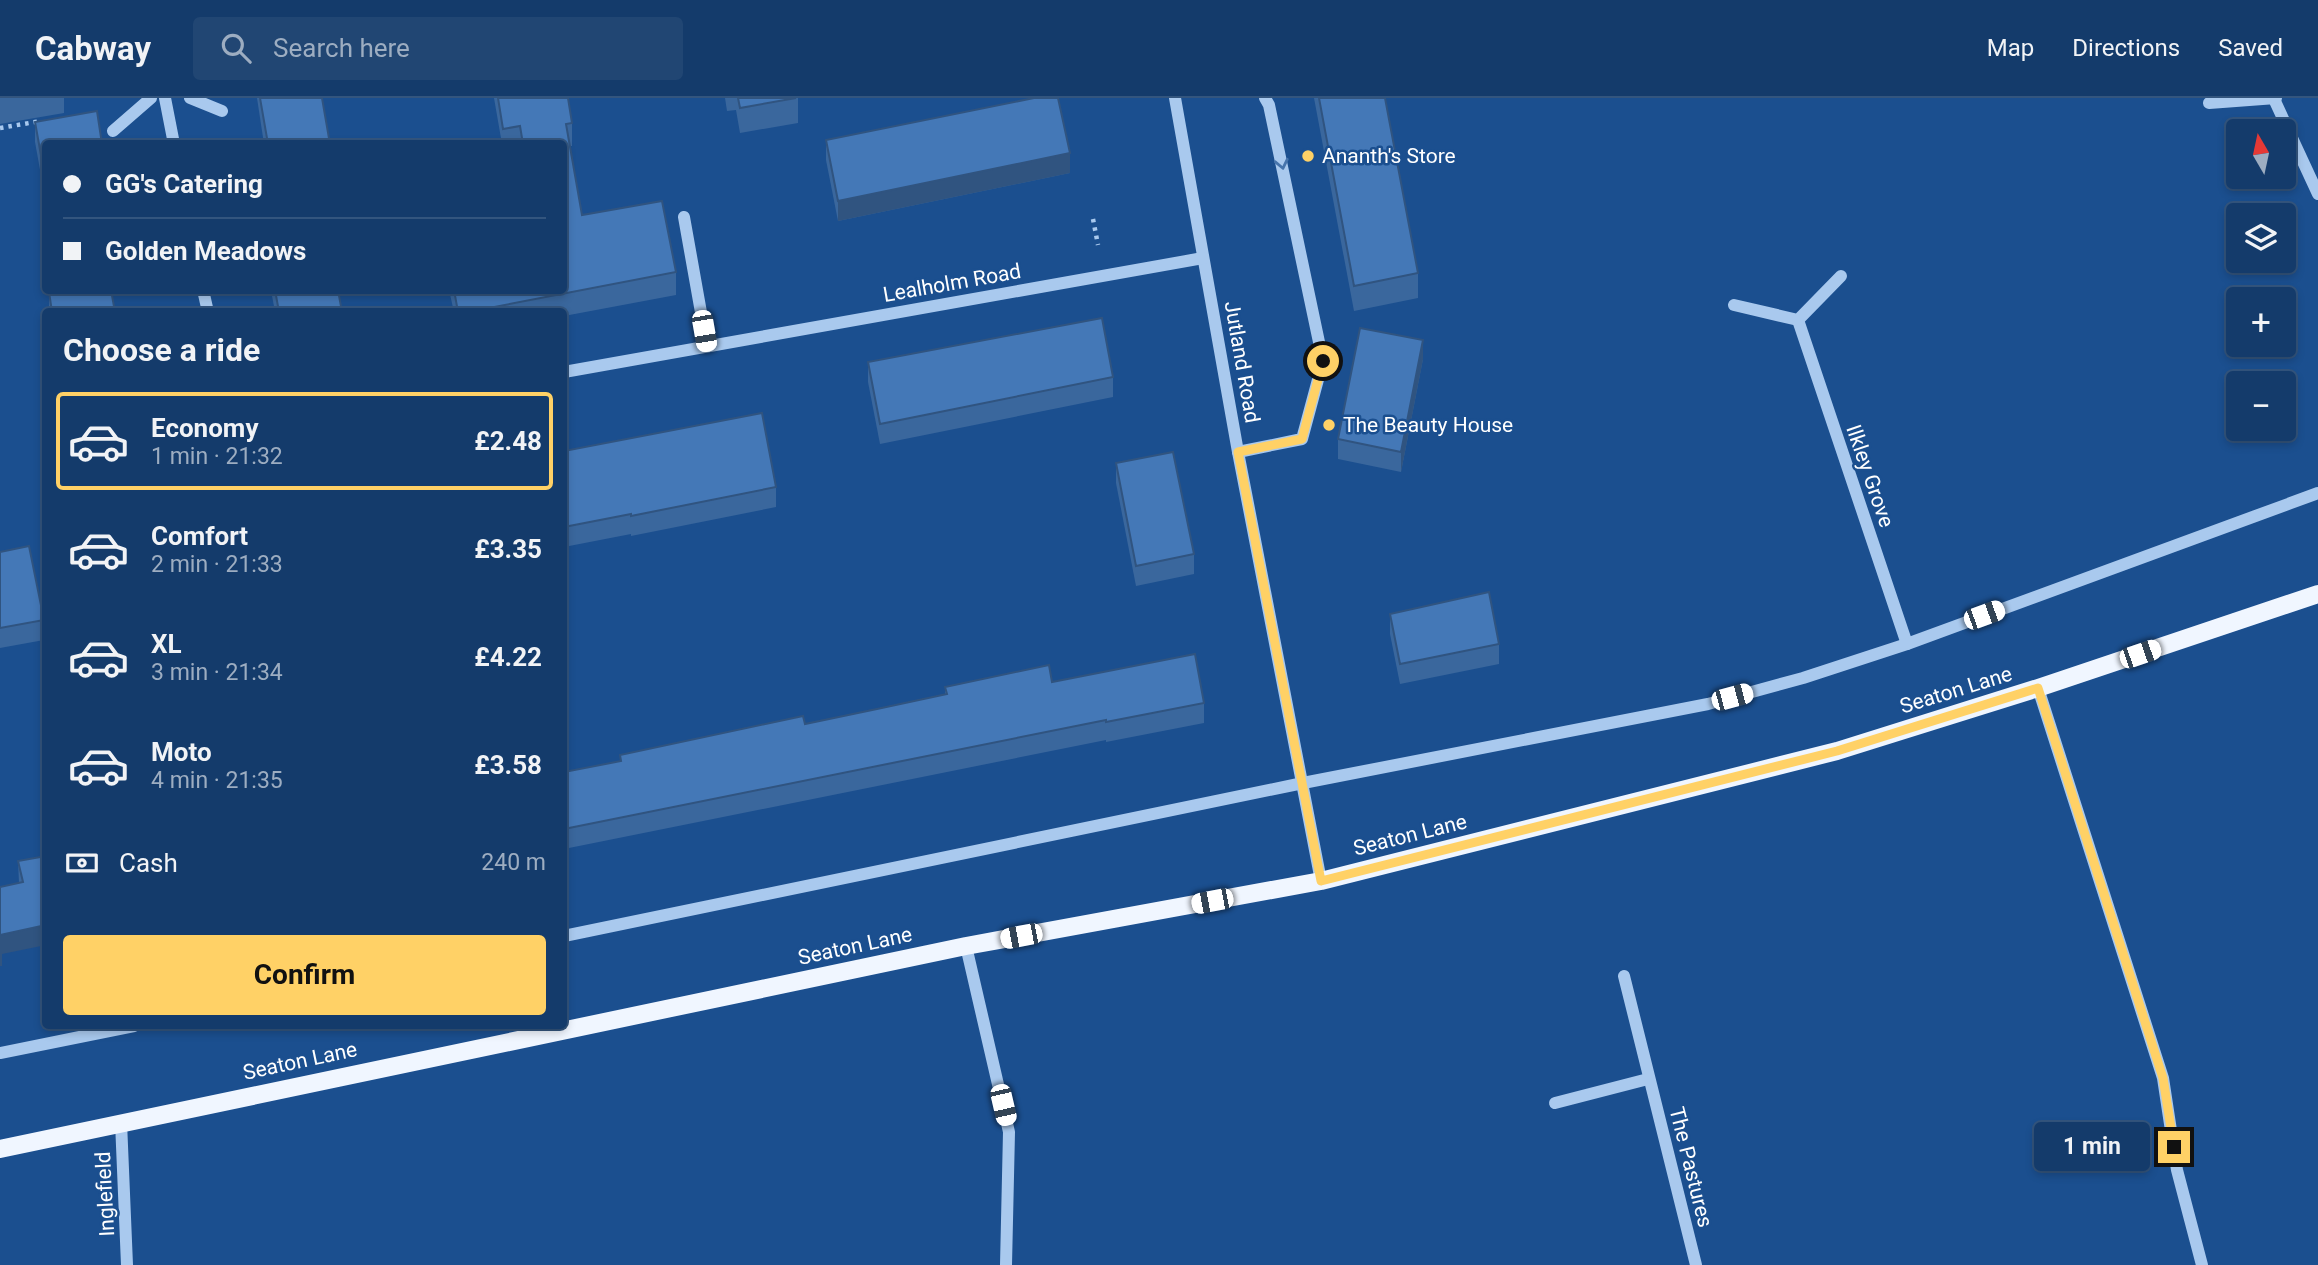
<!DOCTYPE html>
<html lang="en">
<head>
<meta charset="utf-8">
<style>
	:root { --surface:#143b6b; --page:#214673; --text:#f1f3f6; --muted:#9dadc1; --line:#33557e; --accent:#ffd166 }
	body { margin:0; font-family:Roboto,sans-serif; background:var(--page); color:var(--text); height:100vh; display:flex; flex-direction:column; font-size:26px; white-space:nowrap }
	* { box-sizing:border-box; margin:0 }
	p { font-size:23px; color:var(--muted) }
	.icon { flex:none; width:38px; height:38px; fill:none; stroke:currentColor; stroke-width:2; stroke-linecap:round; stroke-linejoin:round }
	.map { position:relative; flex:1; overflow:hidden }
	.sheet { position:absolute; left:42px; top:210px; width:525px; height:721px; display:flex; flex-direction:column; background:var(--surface); border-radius:7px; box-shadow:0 4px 10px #0003,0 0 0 2px var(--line) }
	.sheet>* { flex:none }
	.top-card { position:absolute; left:42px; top:42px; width:525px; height:154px; border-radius:7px; box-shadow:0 4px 10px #0003,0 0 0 2px var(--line); display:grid; align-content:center; height:154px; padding:0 21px; background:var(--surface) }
	.needle { width:46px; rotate:351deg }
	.buttons { position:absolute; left:2226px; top:21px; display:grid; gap:14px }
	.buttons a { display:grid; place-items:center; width:70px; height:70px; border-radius:7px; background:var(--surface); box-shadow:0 4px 10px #0003,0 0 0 2px var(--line); font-size:35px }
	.end { position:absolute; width:32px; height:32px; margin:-16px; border:9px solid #ffd166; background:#111; box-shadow:0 0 0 4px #111 }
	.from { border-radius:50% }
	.bubble { position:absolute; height:49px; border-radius:7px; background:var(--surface); box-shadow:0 4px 10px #0003,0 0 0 2px var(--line); font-size:23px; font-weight:700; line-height:49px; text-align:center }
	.car { position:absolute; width:21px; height:42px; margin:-21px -10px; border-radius:9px; box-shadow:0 0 5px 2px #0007; background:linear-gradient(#fff 24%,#345 0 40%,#fff 0 76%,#345 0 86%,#fff 0) }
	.top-card b { display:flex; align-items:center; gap:24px; height:66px; font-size:26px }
	.top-card b+b { border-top:2px solid var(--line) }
	.top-card i { width:18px; height:18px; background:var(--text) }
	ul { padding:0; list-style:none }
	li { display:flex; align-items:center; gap:21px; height:98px; margin:0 14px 10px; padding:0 7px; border:4px solid transparent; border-radius:7px }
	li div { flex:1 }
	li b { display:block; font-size:26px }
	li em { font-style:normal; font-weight:700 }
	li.on { border-color:var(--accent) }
	li>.icon { width:63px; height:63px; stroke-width:1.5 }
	h2 { padding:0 21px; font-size:32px; line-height:84px }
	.pay { display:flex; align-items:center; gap:18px; height:77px; padding:0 21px; font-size:26px }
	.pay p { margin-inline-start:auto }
	.primary-button { display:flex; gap:14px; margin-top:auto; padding:14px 21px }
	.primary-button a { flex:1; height:80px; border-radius:7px; background:var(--accent); color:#111; font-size:28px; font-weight:700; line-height:80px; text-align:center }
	header { display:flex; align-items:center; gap:42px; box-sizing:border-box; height:98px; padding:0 35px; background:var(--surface); border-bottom:2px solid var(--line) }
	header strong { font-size:33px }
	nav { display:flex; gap:38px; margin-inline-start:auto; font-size:24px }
	.search { width:490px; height:63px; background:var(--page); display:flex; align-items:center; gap:18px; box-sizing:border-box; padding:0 24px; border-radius:7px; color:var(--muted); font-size:26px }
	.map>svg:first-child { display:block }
</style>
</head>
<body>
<header>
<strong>Cabway</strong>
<div class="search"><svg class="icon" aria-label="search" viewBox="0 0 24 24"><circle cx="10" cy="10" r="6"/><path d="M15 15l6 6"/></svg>Search here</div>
<nav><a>Map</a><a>Directions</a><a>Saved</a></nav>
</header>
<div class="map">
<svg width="2318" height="1167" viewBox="0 0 2318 1167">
	<rect width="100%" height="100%" fill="#1b4f8f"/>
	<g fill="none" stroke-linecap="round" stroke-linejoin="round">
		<!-- path -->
		<g stroke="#a9c9ee" stroke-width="4.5" stroke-dasharray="3.5 5" stroke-linecap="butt">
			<polyline points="0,30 41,23"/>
			<polyline points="1093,121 1098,147"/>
		</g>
		<!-- minor -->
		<g stroke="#a9c9ee" stroke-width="12">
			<polyline points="165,0 174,46"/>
			<polyline points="190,0 222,13"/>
			<polyline points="1175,0 1238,354 1321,783"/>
			<polyline points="2274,1 2318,96"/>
			<polyline points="2209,5 2276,0"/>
			<polyline points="113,33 151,0"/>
			<polyline points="684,119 707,248"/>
			<polyline points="203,192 208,214"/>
			<polyline points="1734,207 1798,222 1841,178"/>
			<polyline points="1798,222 1907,546"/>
			<polyline points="564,274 1203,160"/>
			<polyline points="1238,354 1302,341 1323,263 1269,7 1265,0"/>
			<polyline points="2038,590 2163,980 2177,1072 2202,1167"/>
			<polyline points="564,838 1303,685 1708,606 1803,580 1907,546 2318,395"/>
			<polyline points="966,848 1009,1034 1006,1167"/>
			<polyline points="1624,878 1696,1167"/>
			<polyline points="0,955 134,928"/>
			<polyline points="1555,1005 1648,981"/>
			<polyline points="121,1024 127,1167"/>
		</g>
		<!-- major -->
		<polyline stroke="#f0f6ff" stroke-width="18" points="0,1051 966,848 1321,783 1837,653 2038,590 2318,496"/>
	</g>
	<!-- wall -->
	<g fill="#3a679d">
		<polygon points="0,0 64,0 64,15 0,26"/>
		<polygon points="257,0 322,0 330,46 264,46"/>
		<polygon points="494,0 568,0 572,25 572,48 570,48 582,117 676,174 676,197 564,218 564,214 454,214 449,192 564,192 564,46 502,46"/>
		<polygon points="725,0 798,0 798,25 740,35 736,12 727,13"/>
		<polygon points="1314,0 1385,0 1418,175 1418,200 1354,213"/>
		<polygon points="35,24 46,46 46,105 35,44"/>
		<polygon points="826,42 1070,75 838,123 826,62"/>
		<polygon points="271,192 338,192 342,214 275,214"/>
		<polygon points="49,194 115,214 49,214"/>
		<polygon points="1423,261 1401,374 1338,361 1338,341"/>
		<polygon points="868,264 1113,279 1113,299 880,346 868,284"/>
		<polygon points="564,353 776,389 776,409 631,438 631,436 564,449"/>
		<polygon points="1116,365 1194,456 1194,476 1136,488 1116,385"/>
		<polygon points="0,454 44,522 44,542 0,550"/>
		<polygon points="1390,516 1499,546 1499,566 1400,586 1390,536"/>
		<polygon points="1052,584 1204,605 1204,625 1106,644 1106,642 564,751 564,674 620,663 620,657 805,626 945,596 945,589"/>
		<polygon points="46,758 2,856 2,868 0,789 19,785 18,763"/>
	</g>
	<!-- shaded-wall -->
	<g fill="#305480">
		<polygon points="1070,55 1070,75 838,123 838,103"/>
		<polygon points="1423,242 1423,261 1401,374 1401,354"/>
		<polygon points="46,827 46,847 2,856 2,868 0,868 0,837"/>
	</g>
	<!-- building -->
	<g fill="#4478b7" stroke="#305480" stroke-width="2">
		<polygon points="260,0 322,0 330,46 268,46"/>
		<polygon points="498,0 568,0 572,25 566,26 582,117 662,103 676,174 468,214 458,214 454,192 564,192 564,46 523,46 520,28 503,31"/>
		<polygon points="738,0 796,0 740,10"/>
		<polygon points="1034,0 1058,0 1070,55 838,103 826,42"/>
		<polygon points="1319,0 1385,0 1418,175 1354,188"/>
		<polygon points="97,13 102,46 46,46 46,85 35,24"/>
		<polygon points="56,192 111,192 115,214 52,214 49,194"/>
		<polygon points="275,192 338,192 342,214 279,214"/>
		<polygon points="1102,220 1113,279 880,326 868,264"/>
		<polygon points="1360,230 1423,242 1401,354 1338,341"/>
		<polygon points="762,315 776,389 631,418 631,416 564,429 564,353"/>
		<polygon points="1173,354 1194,456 1136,468 1116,365"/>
		<polygon points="29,448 44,522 0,530 0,454"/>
		<polygon points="1489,494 1499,546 1400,566 1390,516"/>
		<polygon points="1195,556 1204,605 1106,624 1106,622 564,731 564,674 621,663 620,657 803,618 805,626 877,611 947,596 945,589 1049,567 1052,584"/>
		<polygon points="46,758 46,827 0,837 0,789 23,784 18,763"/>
	</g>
	<!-- one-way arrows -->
	<defs><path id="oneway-chevron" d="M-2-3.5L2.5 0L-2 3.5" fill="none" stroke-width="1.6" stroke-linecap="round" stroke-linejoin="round" transform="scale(1.75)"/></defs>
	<use stroke="#4674ac" href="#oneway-chevron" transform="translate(1282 66) rotate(78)"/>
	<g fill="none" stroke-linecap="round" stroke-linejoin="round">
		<!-- route -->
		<polyline stroke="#ffd166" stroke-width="9" points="1323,263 1302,341 1238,354 1321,783 1837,653 2038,590 2163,980 2174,1049"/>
	</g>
	<!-- markers -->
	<g fill="#ffd166" stroke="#1b4f8f" stroke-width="2.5">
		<circle cx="1308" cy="58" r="7"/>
		<circle cx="1329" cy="327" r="7"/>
	</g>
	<g text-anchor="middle" stroke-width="5" stroke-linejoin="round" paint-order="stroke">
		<!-- poi labels -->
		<g font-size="21" fill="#fff" stroke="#1b4f8f" text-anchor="start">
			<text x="1322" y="65">Ananth's Store</text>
			<text x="1343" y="334">The Beauty House</text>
		</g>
		<!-- street labels -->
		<g font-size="21" fill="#fff" stroke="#1b4f8f">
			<text transform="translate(952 185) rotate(-10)" y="7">Lealholm Road</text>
			<text transform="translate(1242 264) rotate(80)" y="7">Jutland Road</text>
			<text transform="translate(1870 378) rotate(71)" y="7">Ilkley Grove</text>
			<text transform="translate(1956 592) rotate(-17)" y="7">Seaton Lane</text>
			<text transform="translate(1410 737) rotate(-14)" y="7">Seaton Lane</text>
			<text transform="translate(855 848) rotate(-12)" y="7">Seaton Lane</text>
			<text transform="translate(300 963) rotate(-12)" y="7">Seaton Lane</text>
			<text transform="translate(1691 1069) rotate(76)" y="7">The Pastures</text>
			<text transform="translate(105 1096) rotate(-93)" y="7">Inglefield</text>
		</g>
	</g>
</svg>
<div class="buttons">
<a><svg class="needle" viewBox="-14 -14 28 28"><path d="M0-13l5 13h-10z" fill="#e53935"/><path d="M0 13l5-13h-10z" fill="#9dadc1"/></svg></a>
<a><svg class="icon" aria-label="layers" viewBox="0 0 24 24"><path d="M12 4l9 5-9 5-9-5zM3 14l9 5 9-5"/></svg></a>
<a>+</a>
<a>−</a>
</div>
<i class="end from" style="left:1323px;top:263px"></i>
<i class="end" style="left:2174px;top:1049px"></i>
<div class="bubble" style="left:2034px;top:1024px;width:116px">1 min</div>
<i class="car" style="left:704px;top:233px;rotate:170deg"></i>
<i class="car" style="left:1984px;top:517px;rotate:70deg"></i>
<i class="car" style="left:2140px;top:556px;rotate:71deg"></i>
<i class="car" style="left:1732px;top:599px;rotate:75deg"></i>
<i class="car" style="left:1212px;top:803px;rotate:259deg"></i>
<i class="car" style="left:1021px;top:838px;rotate:259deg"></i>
<i class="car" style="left:1003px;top:1007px;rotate:167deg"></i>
<div class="top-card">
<b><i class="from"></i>GG's Catering</b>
<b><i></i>Golden Meadows</b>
</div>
<section class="sheet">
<h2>Choose a ride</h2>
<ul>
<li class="on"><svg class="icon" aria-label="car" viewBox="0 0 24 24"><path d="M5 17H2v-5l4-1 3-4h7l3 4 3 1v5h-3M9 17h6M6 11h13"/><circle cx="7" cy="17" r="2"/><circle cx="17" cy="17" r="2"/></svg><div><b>Economy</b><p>1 min · 21:32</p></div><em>£2.48</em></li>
<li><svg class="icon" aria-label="car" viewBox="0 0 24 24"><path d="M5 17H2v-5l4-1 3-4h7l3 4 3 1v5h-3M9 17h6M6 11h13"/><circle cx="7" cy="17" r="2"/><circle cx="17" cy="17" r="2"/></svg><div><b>Comfort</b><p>2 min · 21:33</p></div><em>£3.35</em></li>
<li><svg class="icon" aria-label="car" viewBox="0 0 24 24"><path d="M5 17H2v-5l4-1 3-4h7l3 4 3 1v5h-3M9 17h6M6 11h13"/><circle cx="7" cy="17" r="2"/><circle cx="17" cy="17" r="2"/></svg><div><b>XL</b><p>3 min · 21:34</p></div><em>£4.22</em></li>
<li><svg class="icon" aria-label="car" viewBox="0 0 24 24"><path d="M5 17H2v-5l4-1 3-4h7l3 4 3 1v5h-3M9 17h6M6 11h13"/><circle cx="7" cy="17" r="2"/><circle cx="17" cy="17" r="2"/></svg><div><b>Moto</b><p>4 min · 21:35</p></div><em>£3.58</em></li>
</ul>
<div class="pay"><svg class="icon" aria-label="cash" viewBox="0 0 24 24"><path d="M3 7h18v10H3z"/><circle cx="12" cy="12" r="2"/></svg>Cash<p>240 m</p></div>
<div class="primary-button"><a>Confirm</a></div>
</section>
</div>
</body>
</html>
